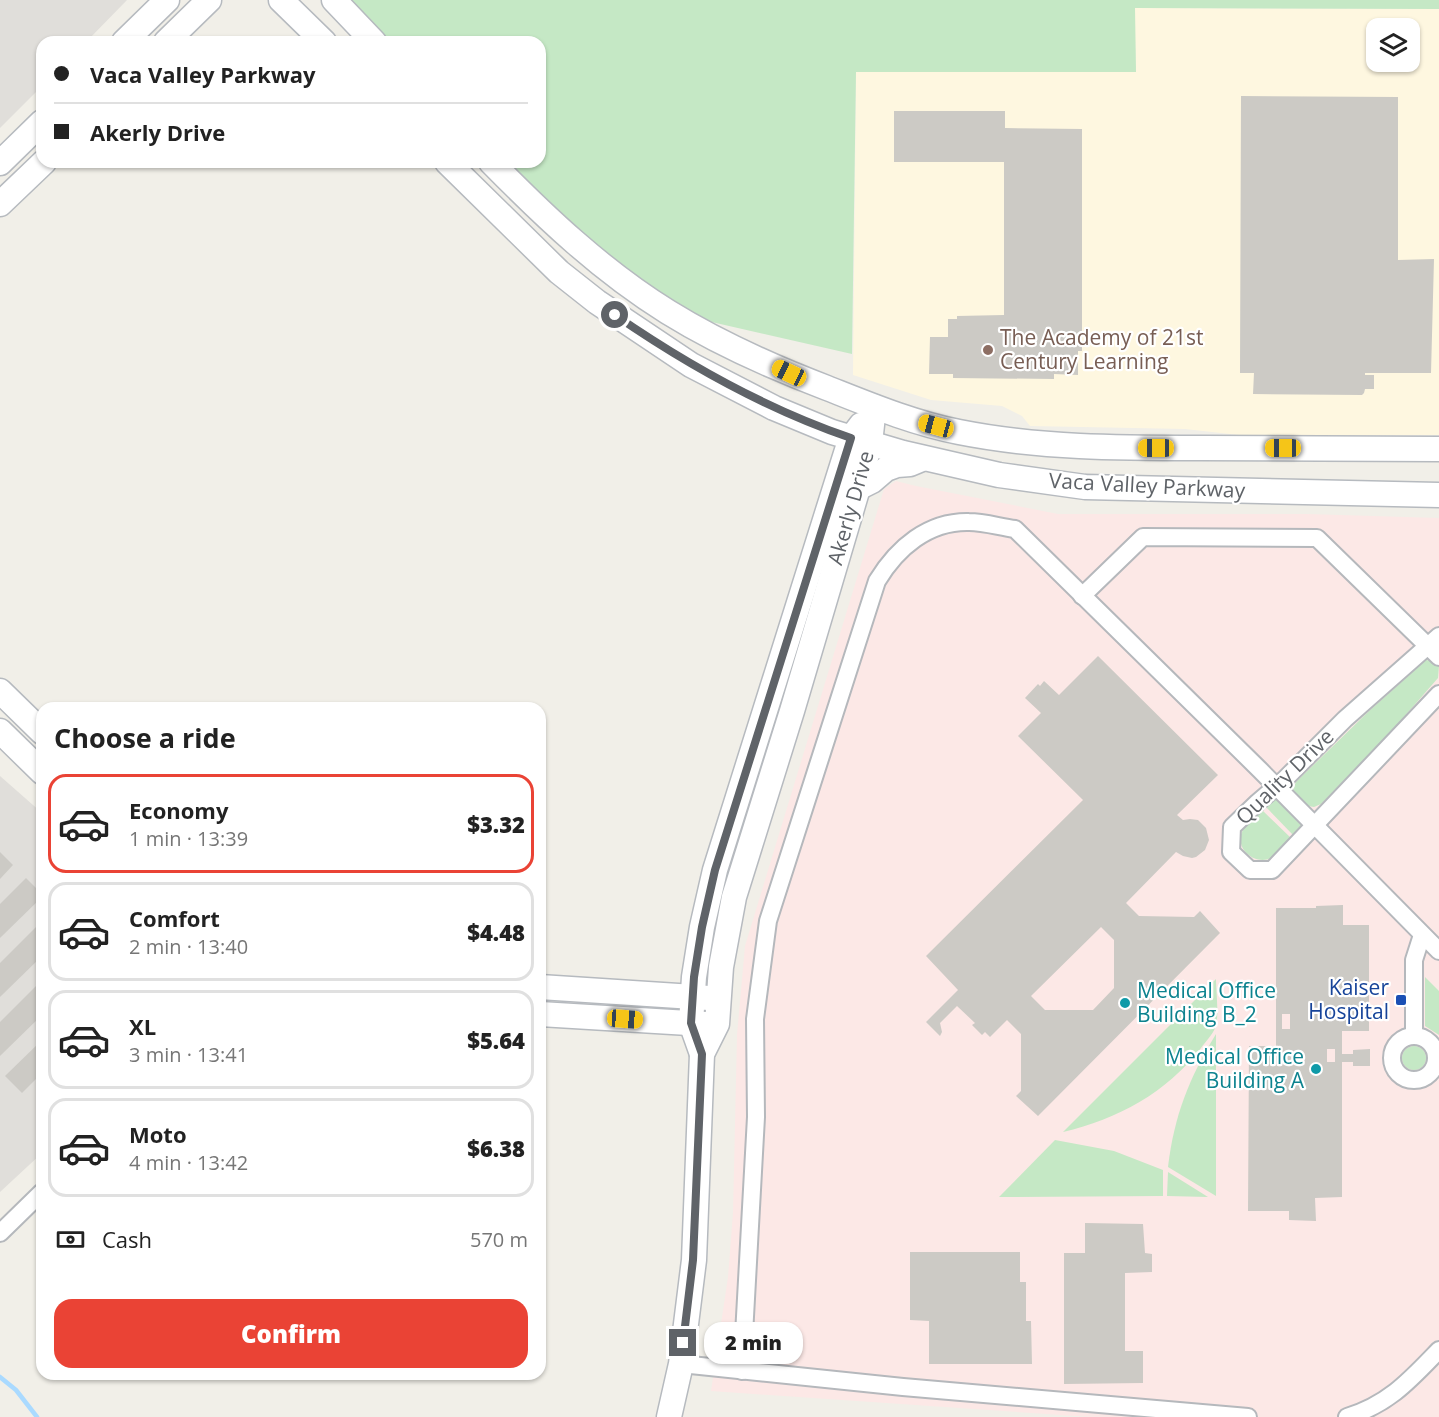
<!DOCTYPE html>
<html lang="en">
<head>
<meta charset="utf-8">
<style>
	:root { --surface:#fff; --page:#f6f6f6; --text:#222; --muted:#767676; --line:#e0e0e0; --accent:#ea4335 }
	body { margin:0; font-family:"Open Sans",sans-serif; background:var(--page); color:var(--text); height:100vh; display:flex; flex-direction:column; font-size:22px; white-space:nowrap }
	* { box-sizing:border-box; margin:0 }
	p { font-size:20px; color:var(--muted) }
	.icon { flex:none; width:33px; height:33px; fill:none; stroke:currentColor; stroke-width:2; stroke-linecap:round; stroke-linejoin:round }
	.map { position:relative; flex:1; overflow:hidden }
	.details { position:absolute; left:36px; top:702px; width:510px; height:678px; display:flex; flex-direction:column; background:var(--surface); border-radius:18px; box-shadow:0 2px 4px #0004 }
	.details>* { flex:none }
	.top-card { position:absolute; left:36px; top:36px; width:510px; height:132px; border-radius:18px; box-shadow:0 2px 4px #0004; display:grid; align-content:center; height:132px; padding:0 18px; background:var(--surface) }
	.tools { position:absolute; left:1366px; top:18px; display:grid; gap:12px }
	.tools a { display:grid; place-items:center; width:54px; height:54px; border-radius:12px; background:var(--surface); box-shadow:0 2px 4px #0004; font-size:30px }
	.end { position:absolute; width:27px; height:27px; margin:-14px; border:8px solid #5f6368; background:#fff; box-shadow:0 0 0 3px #fff }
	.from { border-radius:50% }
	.bubble { position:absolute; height:42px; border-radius:18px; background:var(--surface); box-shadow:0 2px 4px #0004; font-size:20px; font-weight:800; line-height:42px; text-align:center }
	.car { position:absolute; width:18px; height:36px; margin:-18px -9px; border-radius:8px; box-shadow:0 0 4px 2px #0007; background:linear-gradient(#f5c518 24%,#345 0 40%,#f5c518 0 76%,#345 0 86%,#f5c518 0) }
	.top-card b { display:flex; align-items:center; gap:21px; height:57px; font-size:22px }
	.top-card b+b { border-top:2px solid var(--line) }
	.top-card i { width:15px; height:15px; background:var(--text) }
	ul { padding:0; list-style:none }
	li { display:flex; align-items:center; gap:18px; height:99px; margin:0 12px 9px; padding:0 6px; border:3px solid var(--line); border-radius:18px }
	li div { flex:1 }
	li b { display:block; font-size:22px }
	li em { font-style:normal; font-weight:800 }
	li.current { border-color:var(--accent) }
	li>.icon { width:54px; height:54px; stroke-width:1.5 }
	h2 { padding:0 18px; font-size:27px; line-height:72px }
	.pay { display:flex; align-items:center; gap:15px; height:66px; padding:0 18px; font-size:22px }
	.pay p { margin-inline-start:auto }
	.action { display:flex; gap:12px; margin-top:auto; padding:12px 18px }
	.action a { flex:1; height:69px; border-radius:18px; background:var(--accent); color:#fff; font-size:24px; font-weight:800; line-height:69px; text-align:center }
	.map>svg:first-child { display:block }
</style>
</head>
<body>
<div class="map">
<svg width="1439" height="1417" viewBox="0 0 1439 1417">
	<rect width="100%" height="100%" fill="#f1efe8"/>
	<!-- commercial -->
	<path fill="#fef7e0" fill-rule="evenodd" d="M1134 8 1439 9V435H1239L1185 429 1030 426 1022 416 1002 406 931 400 853 375 856 72H1136ZM1377 28H1410V62H1377Z"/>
	<!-- industrial -->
	<g fill="#e0deda">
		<polygon points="0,0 127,0 86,42 42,42 42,86 0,128"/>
		<polygon points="0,776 42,813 42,1153 0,1192"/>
	</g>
	<!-- medical -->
	<polygon fill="#fce8e6" points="896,481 916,486 1058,514 1307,514 1439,518 1439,1417 1090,1417 711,1391 728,1277 733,1213 737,1035 745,946 884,489"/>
	<!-- green -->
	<g fill="#c5e8c5">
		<polygon points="334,0 1439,0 1439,9 1135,8 1136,72 856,72 852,354 668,312 491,162 540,162 540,42 374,42"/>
		<path d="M1426 660 1433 661 1439 666 1438 678 1390 733 1321 804 1314 807C1306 807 1296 796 1293 789L1296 782 1368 712Z"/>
		<polygon points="1275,798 1302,826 1294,836 1265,806"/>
		<path d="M1261 809 1291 838C1285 845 1279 854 1271 858 1254 866 1233 847 1243 830 1247 823 1256 815 1261 809Z"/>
		<polygon points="1425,977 1439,991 1439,1035 1425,1026"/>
		<path d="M1216 979C1216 991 1219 1013 1216 1025 1215 1032 1206 1041 1201 1048 1166 1093 1118 1119 1063 1132Z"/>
		<path d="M1216 1034V1196L1168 1167C1174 1116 1189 1078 1216 1034Z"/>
		<circle cx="1414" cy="1058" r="12"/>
		<polygon points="1055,1140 1114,1151 1163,1170 1163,1196 999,1197"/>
		<polygon points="1168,1172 1208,1197 1167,1196"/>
	</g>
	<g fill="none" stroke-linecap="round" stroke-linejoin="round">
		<!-- stream -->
		<polyline stroke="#aadaff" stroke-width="4.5" points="0,1377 16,1390 37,1417"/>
	</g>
	<!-- building -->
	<g fill="#cccac5" fill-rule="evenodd">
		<polygon points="1241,96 1398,97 1398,260 1434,259 1431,373 1365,373 1365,375 1374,375 1374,389 1365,389 1364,393 1362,395 1253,394 1254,373 1240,373"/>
		<polygon points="894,111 1005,111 1005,128 1082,129 1082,351 1078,351 1078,375 1054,374 1054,379 953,378 953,374 929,374 930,337 948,337 948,319 957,319 957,316 1004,315 1004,162 894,162"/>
		<path d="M1098 656 1218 775 1177 815 1183 820 1190 819 1198 820 1206 828 1209 840 1205 850 1196 857 1192 858 1183 856 1176 852 1126 903 1139 916 1194 917 1200 911 1220 933 1038 1116 1016 1096 1021 1091V1034L1007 1020 990 1037 985 1032 982 1035 972 1025 975 1023 957 1006 940 1023 942 1032 940 1036 926 1022 958 990 926 956 1083 800 1018 736 1041 713 1025 698 1038 684 1040 686 1044 681 1059 695ZM1101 927 1114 940V988L1093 1010H1045L1031 996Z"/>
		<polygon points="0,852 13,865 0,879"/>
		<polygon points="26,878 42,894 42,897 0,938 0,904"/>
		<path d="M1343 905V925H1369V1031H1342V1054H1353V1050L1370 1049V1066H1353V1062H1342V1197L1315 1198 1316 1221 1289 1220V1211H1248L1249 1046H1276V908H1316V906ZM1282 1014H1290V1029H1282ZM1327 1049H1335V1062H1327Z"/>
		<polygon points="42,921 42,956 0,997 0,963"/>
		<polygon points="42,980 42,1015 0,1056 0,1022"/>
		<polygon points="42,1040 42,1073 22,1093 5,1076"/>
		<polygon points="1085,1223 1143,1224 1145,1253 1152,1254 1152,1272 1125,1273 1125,1351 1143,1351 1143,1383 1064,1384 1064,1253 1085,1253"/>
		<polygon points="910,1252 1020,1252 1020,1282 1026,1282 1026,1321 1031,1321 1032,1364 929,1364 929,1321 910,1320"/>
	</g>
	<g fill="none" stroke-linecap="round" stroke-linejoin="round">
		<!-- street casing -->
		<g stroke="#b5b8bc" stroke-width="20">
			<g id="street">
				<polyline points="1082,596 1143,537 1317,538 1439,657"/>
				<polyline points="1439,636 1345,719 1285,779 1258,802 1232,827 1231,852 1250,870 1272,870 1439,694"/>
				<circle cx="1414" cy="1058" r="22"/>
				<polyline points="1414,1036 1414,960 1422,935"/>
				<polyline points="0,1233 42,1192"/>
				<polyline points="681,1364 903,1387 1248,1417"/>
				<path d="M742 1371 756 1117 755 1019 768 921 877 581C897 548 928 521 969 522 984 522 1000 527 1015 529L1260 770 1439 951"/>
				<path d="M1347 1417C1389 1404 1410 1380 1439 1350"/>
			</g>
		</g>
		<!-- secondary casing -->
		<g stroke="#b6babf" stroke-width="27">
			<g id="secondary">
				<polyline points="281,0 324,42"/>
				<polyline points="334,0 374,42"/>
				<polyline points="124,42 167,0"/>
				<polyline points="166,42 209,0"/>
				<polyline points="447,162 559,272 597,302 691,365 774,408 832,432 903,453 999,475 1085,487 1439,495"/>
				<path d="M491 162C546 218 602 271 668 312 718 343 772 367 827 388 870 405 913 423 959 432 1039 448 1120 448 1201 448 1280 448 1360 449 1439 449"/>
				<polyline points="0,163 42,122"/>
				<polyline points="0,204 44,162"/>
				<polyline points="858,488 872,481 886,469 897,465 910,464 922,459"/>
				<polyline points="0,691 42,732"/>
				<polyline points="0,731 42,772"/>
				<polyline points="540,987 709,998"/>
				<polyline points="540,1014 705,1024"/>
				<polyline points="702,1054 691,1023 694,977 702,927 715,870 847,450 851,438 861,425"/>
				<polyline points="669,1417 681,1364 694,1260 702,1054 717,1024 721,967 734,897 792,711 858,488 870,443 874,407"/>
			</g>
		</g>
		<!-- street -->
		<use href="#street" stroke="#fff" stroke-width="16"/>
		<!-- secondary -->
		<use href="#secondary" stroke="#fff" stroke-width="24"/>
	</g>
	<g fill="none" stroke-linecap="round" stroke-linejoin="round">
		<!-- route -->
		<path stroke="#5f6368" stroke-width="8" d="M615 315C689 366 766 409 851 438L715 870 702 927 694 977 691 1023 702 1054 693 1260 683 1343"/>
	</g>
	<!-- markers -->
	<circle fill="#8d6e63" stroke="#fff" stroke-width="2" cx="988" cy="350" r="6"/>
	<rect fill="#1a4fb4" stroke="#fff" stroke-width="2" x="1395" y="994" width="12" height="12" rx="3"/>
	<g fill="#0f9aa8" stroke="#fff" stroke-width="2">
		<circle cx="1125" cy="1003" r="6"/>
		<circle cx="1316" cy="1069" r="6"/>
	</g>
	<g text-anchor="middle" stroke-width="4.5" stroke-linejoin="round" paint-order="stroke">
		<!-- education labels -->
		<g font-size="21" fill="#785e54" stroke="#fff" text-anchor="start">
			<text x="1000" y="345">The Academy of 21st<tspan x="1000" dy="24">Century Learning</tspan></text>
		</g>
		<!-- street labels -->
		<g font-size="21" fill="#5f6368" stroke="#fff">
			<text transform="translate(1147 486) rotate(3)" y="7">Vaca Valley Parkway</text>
			<text transform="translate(851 508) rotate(-74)" y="7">Akerly Drive</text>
			<text transform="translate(1285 777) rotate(-44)" y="7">Quality Drive</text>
		</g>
		<!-- transit labels -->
		<g font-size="21" fill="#164399" stroke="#fff" text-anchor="end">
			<text x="1389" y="995">Kaiser<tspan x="1389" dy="24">Hospital</tspan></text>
		</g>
		<!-- culture labels -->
		<g font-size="21" fill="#0d838f" stroke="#fff" text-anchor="start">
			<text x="1137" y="998">Medical Office<tspan x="1137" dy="24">Building B_2</tspan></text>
			<text x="1304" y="1064" text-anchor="end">Medical Office<tspan x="1304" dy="24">Building A</tspan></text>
		</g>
	</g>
</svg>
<div class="tools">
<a><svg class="icon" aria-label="layers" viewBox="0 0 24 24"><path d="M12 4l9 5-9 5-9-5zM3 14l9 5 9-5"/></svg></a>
</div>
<i class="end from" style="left:615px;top:315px"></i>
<i class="end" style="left:683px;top:1343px"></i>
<div class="bubble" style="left:704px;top:1322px;width:99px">2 min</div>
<i class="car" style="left:789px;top:373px;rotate:295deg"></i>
<i class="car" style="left:936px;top:426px;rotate:285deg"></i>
<i class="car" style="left:1156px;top:448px;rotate:270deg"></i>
<i class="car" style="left:1283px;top:448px;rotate:270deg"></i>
<i class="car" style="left:625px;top:1019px;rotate:94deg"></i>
<div class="top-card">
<b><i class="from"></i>Vaca Valley Parkway</b>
<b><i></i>Akerly Drive</b>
</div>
<section class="details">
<h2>Choose a ride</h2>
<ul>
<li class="current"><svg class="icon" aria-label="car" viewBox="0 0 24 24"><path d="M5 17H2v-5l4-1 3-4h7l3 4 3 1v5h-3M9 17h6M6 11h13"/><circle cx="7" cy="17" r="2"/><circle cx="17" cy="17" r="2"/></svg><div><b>Economy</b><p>1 min · 13:39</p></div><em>$3.32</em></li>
<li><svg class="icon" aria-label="car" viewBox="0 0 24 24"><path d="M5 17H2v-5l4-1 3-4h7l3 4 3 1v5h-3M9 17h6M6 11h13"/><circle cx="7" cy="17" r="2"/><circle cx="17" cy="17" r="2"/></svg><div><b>Comfort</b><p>2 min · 13:40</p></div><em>$4.48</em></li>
<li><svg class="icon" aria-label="car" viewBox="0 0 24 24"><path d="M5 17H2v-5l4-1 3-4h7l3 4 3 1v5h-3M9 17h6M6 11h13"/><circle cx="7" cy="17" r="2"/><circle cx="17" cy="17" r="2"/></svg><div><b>XL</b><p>3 min · 13:41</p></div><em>$5.64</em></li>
<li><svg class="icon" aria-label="car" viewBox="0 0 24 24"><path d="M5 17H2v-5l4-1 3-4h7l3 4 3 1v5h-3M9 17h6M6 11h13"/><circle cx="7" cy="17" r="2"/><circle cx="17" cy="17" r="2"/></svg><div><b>Moto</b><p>4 min · 13:42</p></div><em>$6.38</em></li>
</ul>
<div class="pay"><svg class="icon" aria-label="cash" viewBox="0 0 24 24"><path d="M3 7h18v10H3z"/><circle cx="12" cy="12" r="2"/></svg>Cash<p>570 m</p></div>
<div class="action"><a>Confirm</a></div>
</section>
</div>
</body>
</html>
